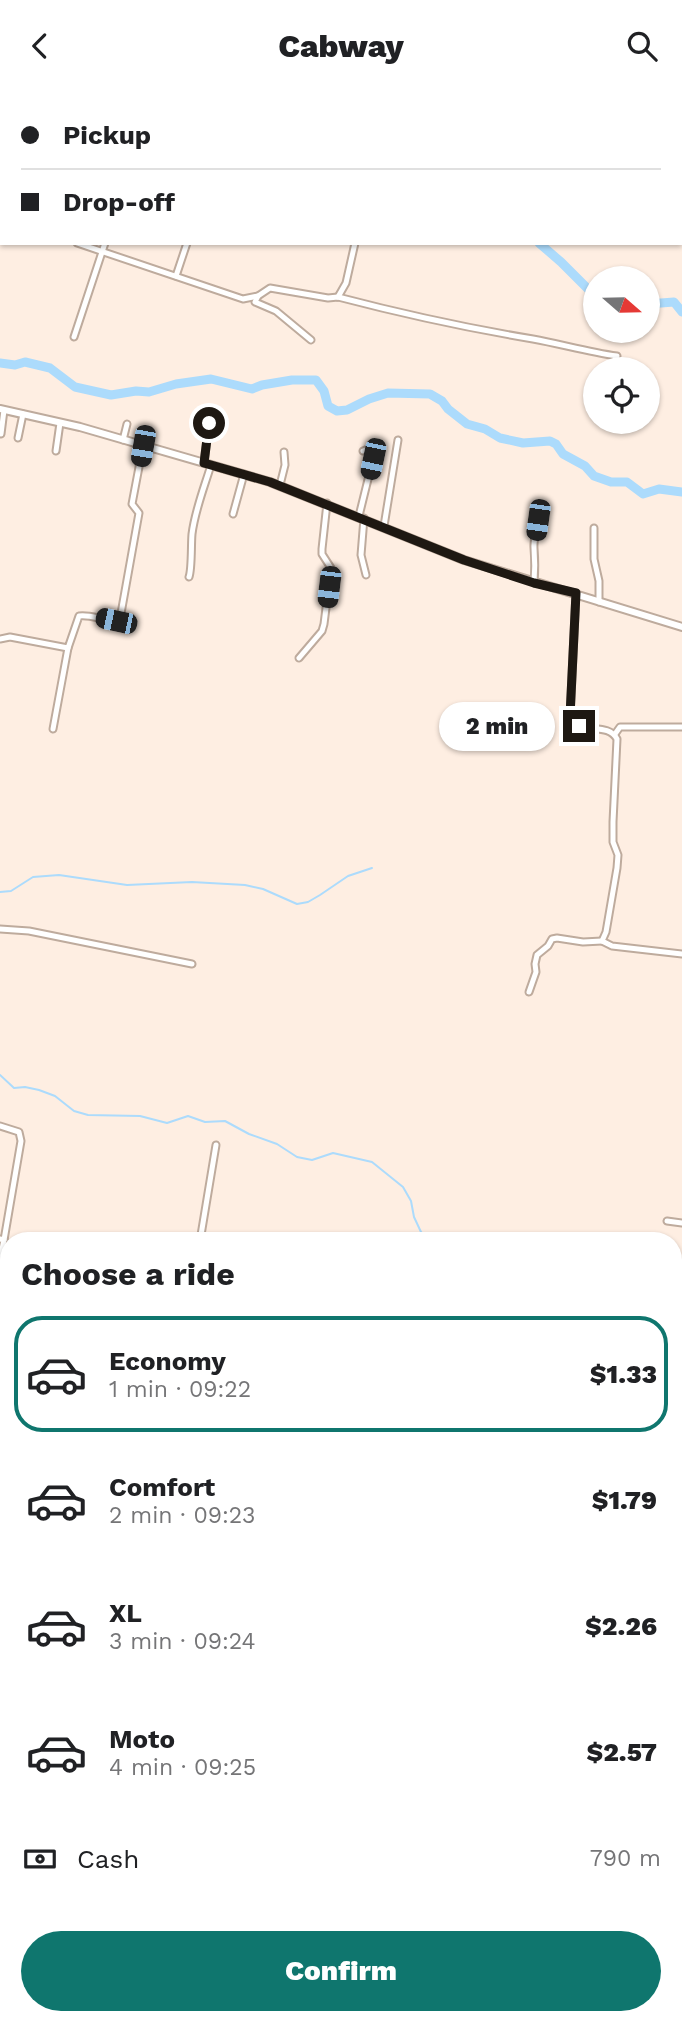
<!DOCTYPE html>
<html lang="en">
<head>
<meta charset="utf-8">
<style>
	:root { --surface:#fff; --page:#f6f6f6; --text:#202124; --muted:#757577; --line:#e0e0e0; --accent:#0f766e }
	body { margin:0; font-family:"Work Sans",sans-serif; background:var(--page); color:var(--text); height:100vh; display:flex; flex-direction:column; font-size:26px; white-space:nowrap }
	* { box-sizing:border-box; margin:0 }
	p { font-size:23px; color:var(--muted) }
	.icon { flex:none; width:38px; height:38px; fill:none; stroke:currentColor; stroke-width:2; stroke-linecap:round; stroke-linejoin:round }
	.map { position:relative; flex:1; overflow:hidden }
	.details { position:absolute; left:0px; top:1141px; width:682px; height:793px; display:flex; flex-direction:column; background:var(--surface); border-radius:28px 28px 0 0; box-shadow:0 2px 5px #0004 }
	.details>* { flex:none }
	.hud { position:absolute; left:0px; top:0px; width:682px; height:154px; box-shadow:0 2px 5px #0004; display:grid; align-content:center; height:154px; padding:0 21px; background:var(--surface) }
	.needle { width:46px; rotate:110deg }
	.buttons { position:absolute; left:583px; top:175px; display:grid; gap:14px }
	.buttons a { display:grid; place-items:center; width:77px; height:77px; border-radius:50%; background:var(--surface); box-shadow:0 2px 5px #0004; font-size:35px }
	.end { position:absolute; width:32px; height:32px; margin:-16px; border:9px solid #1e1812; background:#fff; box-shadow:0 0 0 4px #fff }
	.from { border-radius:50% }
	.bubble { position:absolute; height:49px; border-radius:24px; background:var(--surface); box-shadow:0 2px 5px #0004; font-size:23px; font-weight:800; line-height:49px; text-align:center }
	.car { position:absolute; width:21px; height:42px; margin:-21px -10px; border-radius:9px; box-shadow:0 0 5px 2px #0007; background:linear-gradient(#222 24%,#8ab4d8 0 40%,#222 0 76%,#8ab4d8 0 86%,#222 0) }
	.hud b { display:flex; align-items:center; gap:24px; height:66px; font-size:26px }
	.hud b+b { border-top:2px solid var(--line) }
	.hud i { width:18px; height:18px; background:var(--text) }
	ul { padding:0; list-style:none }
	li { display:flex; align-items:center; gap:21px; height:116px; margin:0 14px 10px; padding:0 7px; border:4px solid transparent; border-radius:28px }
	li div { flex:1 }
	li b { display:block; font-size:26px }
	li em { font-style:normal; font-weight:800 }
	li.on { border-color:var(--accent) }
	li>.icon { width:63px; height:63px; stroke-width:1.5 }
	h2 { padding:0 21px; font-size:32px; line-height:84px }
	.pay { display:flex; align-items:center; gap:18px; height:77px; padding:0 21px; font-size:26px }
	.pay p { margin-inline-start:auto }
	.action { display:flex; gap:14px; margin-top:auto; padding:14px 21px }
	.action a { flex:1; height:80px; border-radius:42px; background:var(--accent); color:#fff; font-size:28px; font-weight:800; line-height:80px; text-align:center }
	header { display:flex; justify-content:space-between; align-items:center; height:91px; padding:0 21px; background:var(--surface); font-size:32px; font-weight:800 }
	.map>svg:first-child { display:block }
</style>
</head>
<body>
<header><svg class="icon" aria-label="back" viewBox="0 0 24 24"><path d="M15 5l-7 7 7 7"/></svg>Cabway<svg class="icon" aria-label="search" viewBox="0 0 24 24"><circle cx="10" cy="10" r="6"/><path d="M15 15l6 6"/></svg></header>
<div class="map">
<svg width="682" height="1933" viewBox="0 0 682 1933">
	<rect width="100%" height="100%" fill="#feeee2"/>
	<g fill="none" stroke-linecap="round" stroke-linejoin="round">
		<!-- stream -->
		<g stroke="#acdbfc" stroke-width="2">
			<polyline points="0,801 11,800 33,786 59,784 127,794 192,791 245,794 263,798 297,813 308,811 320,804 348,785 372,777"/>
			<polyline points="0,984 14,997 25,996 39,999 55,1005 74,1020 88,1024 140,1025 167,1032 188,1025 205,1031 225,1030 249,1043 277,1053 297,1066 312,1069 333,1062 372,1071 403,1096 411,1110 414,1126 421,1141 429,1150"/>
			<polyline points="674,1191 682,1187"/>
		</g>
		<!-- river -->
		<g stroke="#acdbfc" stroke-width="9">
			<polyline points="130,0 133,2"/>
			<polyline points="539,152 561,171 595,205"/>
			<polyline points="648,213 674,211 682,221"/>
			<polyline points="0,272 15,274 25,271 50,277 75,296 111,304 136,300 149,301 176,293 211,288 252,298 262,294 292,289 316,289 324,300 328,315 337,320 347,319 369,308 388,302 430,303 442,310 448,318 467,333 485,338 500,347 523,352 550,350 556,353 563,363 585,375 594,385 611,391 627,391 643,403 659,398 682,401"/>
		</g>
		<!-- minor casing -->
		<g stroke="#beab9d" stroke-width="9">
			<g id="minor">
				<polyline points="15,2 15,0"/>
				<polyline points="562,2 563,0"/>
				<polyline points="0,76 2,77"/>
				<polyline points="681,149 682,149"/>
				<path d="M77 152 243 208 258 205 270 197 328 207 338 206C403 223 467 237 533 248 561 253 588 261 617 265"/>
				<polyline points="176,185 187,152"/>
				<polyline points="258,205 255,211 276,220 311,249"/>
				<polyline points="338,206 346,192 355,152"/>
				<polyline points="74,246 105,152"/>
				<polyline points="1,343 4,319"/>
				<polyline points="18,347 23,323"/>
				<polyline points="123,349 127,333"/>
				<polyline points="56,360 60,332"/>
				<polyline points="204,372 209,332"/>
				<polyline points="280,394 285,374 284,361"/>
				<path d="M534 422C541 433 533 445 534 457 535 469 535 480 534 492"/>
				<polyline points="233,423 244,383"/>
				<polyline points="359,425 373,368 372,360 368,358 363,360"/>
				<polyline points="364,427 361,464 366,484"/>
				<polyline points="384,435 398,349"/>
				<polyline points="594,437 594,468 599,490 599,511"/>
				<path d="M189 486C192 478 191 454 192 443 195 419 204 397 211 374"/>
				<path d="M576 502 570 626C580 645 607 630 617 648L613 731V751L618 764 617 777 606 841 602 850 612 855 682 863"/>
				<path d="M0 548 10 546 68 557 79 525C93 523 107 532 120 528L139 422 132 413 143 355"/>
				<polyline points="299,567 322,540 324,533 331,477 322,463 322,458 327,412"/>
				<polyline points="53,638 68,557"/>
				<polyline points="615,643 620,636 682,636"/>
				<polyline points="0,838 29,840 192,873"/>
				<polyline points="529,901 536,881 535,873 537,864 548,855 552,848 557,847 583,851 602,850"/>
				<polyline points="0,1035 19,1041 21,1050 4,1149"/>
				<polyline points="667,1130 682,1132"/>
				<polyline points="0,1148 4,1149 0,1168"/>
				<polyline points="200,1150 216,1054"/>
				<polyline points="674,1365 682,1366"/>
				<polyline points="0,1372 9,1381"/>
				<polyline points="0,1492 9,1492"/>
				<polyline points="674,1518 682,1518"/>
				<polyline points="674,1889 682,1889"/>
				<polyline points="145,1933 145,1925"/>
				<polyline points="307,1933 308,1925"/>
				<polyline points="554,1933 554,1925"/>
			</g>
		</g>
		<!-- tertiary casing -->
		<g stroke="#beab9d" stroke-width="10">
			<polyline id="tertiary" points="0,318 80,336 270,391 464,469 682,536"/>
		</g>
		<!-- minor -->
		<use href="#minor" stroke="#fff" stroke-width="5"/>
		<!-- tertiary -->
		<use href="#tertiary" stroke="#fff" stroke-width="6"/>
	</g>
	<g fill="none" stroke-linecap="round" stroke-linejoin="round">
		<!-- route -->
		<polyline stroke="#1e1812" stroke-width="9" points="209,332 204,372 270,391 464,469 534,492 576,502 570,625 573,632 579,635"/>
	</g>
</svg>
<div class="buttons">
<a><svg class="needle" viewBox="-14 -14 28 28"><path d="M0-13l5 13h-10z" fill="#e53935"/><path d="M0 13l5-13h-10z" fill="#757577"/></svg></a>
<a><svg class="icon" aria-label="locate" viewBox="0 0 24 24"><circle cx="12" cy="12" r="6"/><path d="M12 2v4M12 18v4M2 12h4M18 12h4"/></svg></a>
</div>
<i class="end from" style="left:209px;top:332px"></i>
<i class="end" style="left:579px;top:635px"></i>
<div class="bubble" style="left:439px;top:611px;width:116px">2 min</div>
<i class="car" style="left:143px;top:355px;rotate:190deg"></i>
<i class="car" style="left:373px;top:368px;rotate:192deg"></i>
<i class="car" style="left:538px;top:429px;rotate:188deg"></i>
<i class="car" style="left:329px;top:496px;rotate:187deg"></i>
<i class="car" style="left:116px;top:530px;rotate:282deg"></i>
<div class="hud">
<b><i class="from"></i>Pickup</b>
<b><i></i>Drop-off</b>
</div>
<section class="details">
<h2>Choose a ride</h2>
<ul>
<li class="on"><svg class="icon" aria-label="car" viewBox="0 0 24 24"><path d="M5 17H2v-5l4-1 3-4h7l3 4 3 1v5h-3M9 17h6M6 11h13"/><circle cx="7" cy="17" r="2"/><circle cx="17" cy="17" r="2"/></svg><div><b>Economy</b><p>1 min · 09:22</p></div><em>$1.33</em></li>
<li><svg class="icon" aria-label="car" viewBox="0 0 24 24"><path d="M5 17H2v-5l4-1 3-4h7l3 4 3 1v5h-3M9 17h6M6 11h13"/><circle cx="7" cy="17" r="2"/><circle cx="17" cy="17" r="2"/></svg><div><b>Comfort</b><p>2 min · 09:23</p></div><em>$1.79</em></li>
<li><svg class="icon" aria-label="car" viewBox="0 0 24 24"><path d="M5 17H2v-5l4-1 3-4h7l3 4 3 1v5h-3M9 17h6M6 11h13"/><circle cx="7" cy="17" r="2"/><circle cx="17" cy="17" r="2"/></svg><div><b>XL</b><p>3 min · 09:24</p></div><em>$2.26</em></li>
<li><svg class="icon" aria-label="car" viewBox="0 0 24 24"><path d="M5 17H2v-5l4-1 3-4h7l3 4 3 1v5h-3M9 17h6M6 11h13"/><circle cx="7" cy="17" r="2"/><circle cx="17" cy="17" r="2"/></svg><div><b>Moto</b><p>4 min · 09:25</p></div><em>$2.57</em></li>
</ul>
<div class="pay"><svg class="icon" aria-label="cash" viewBox="0 0 24 24"><path d="M3 7h18v10H3z"/><circle cx="12" cy="12" r="2"/></svg>Cash<p>790 m</p></div>
<div class="action"><a>Confirm</a></div>
</section>
</div>
</body>
</html>
